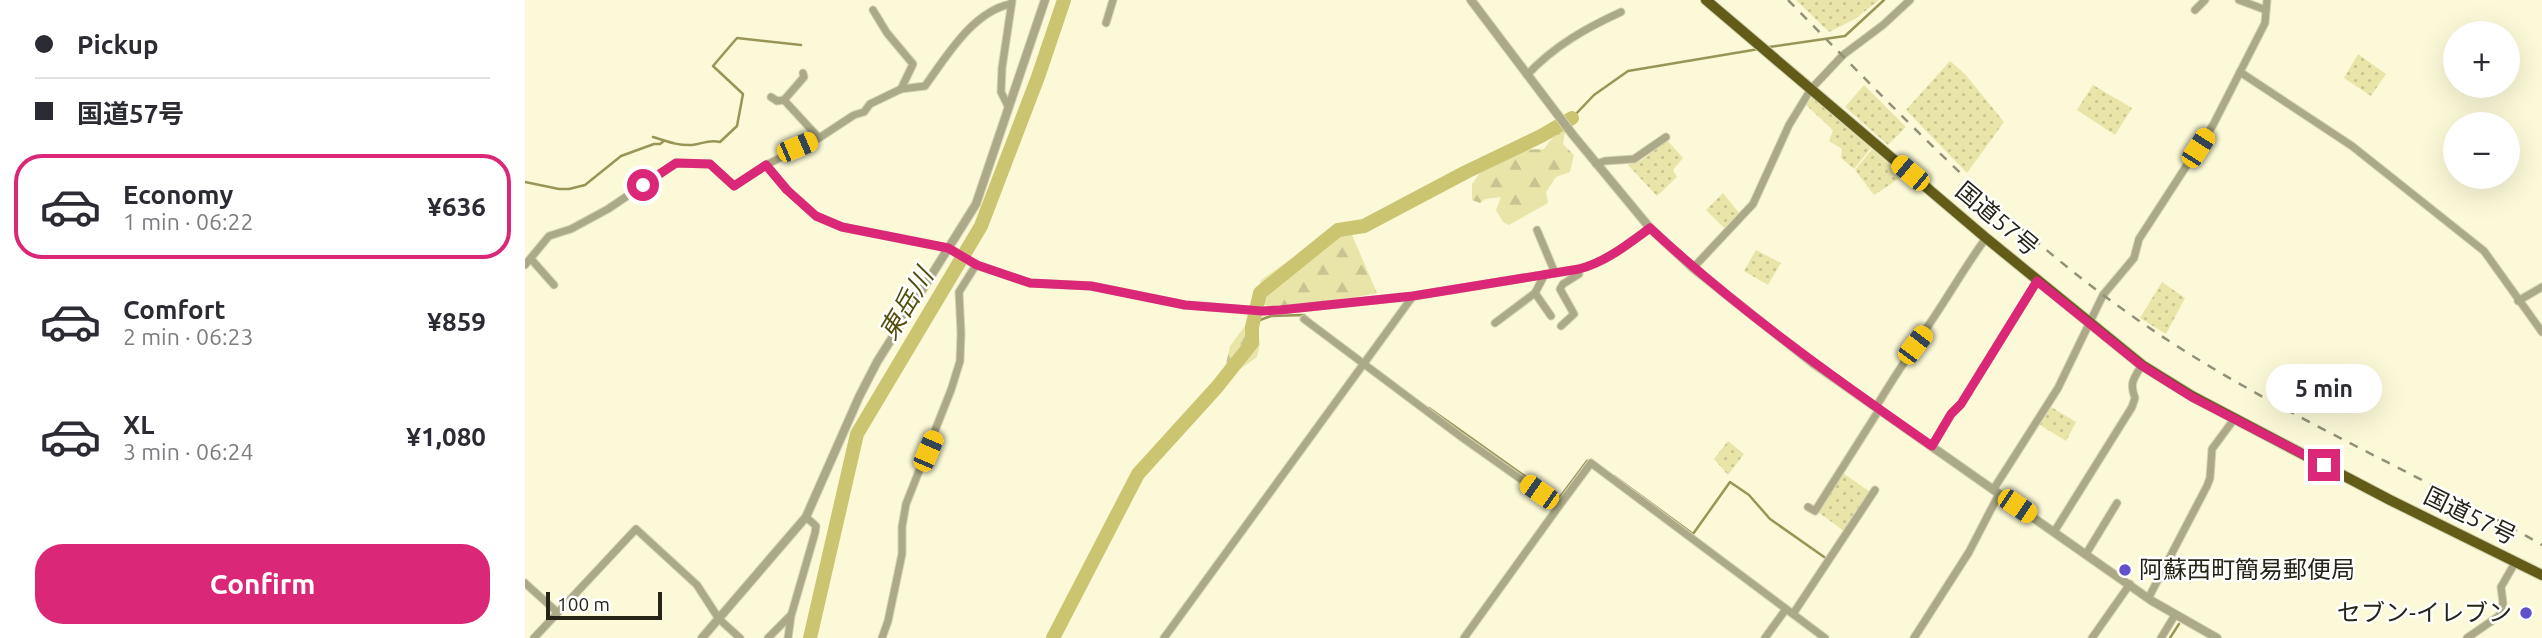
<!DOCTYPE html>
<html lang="en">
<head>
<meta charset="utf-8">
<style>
	:root { --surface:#fff; --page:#f7f7f7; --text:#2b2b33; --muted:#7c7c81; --line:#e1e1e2; --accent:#db2777 }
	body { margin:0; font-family:Ubuntu,"Noto Sans JP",sans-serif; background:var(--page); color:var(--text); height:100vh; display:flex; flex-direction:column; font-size:26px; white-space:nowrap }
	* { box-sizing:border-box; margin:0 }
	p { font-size:23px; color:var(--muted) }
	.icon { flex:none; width:38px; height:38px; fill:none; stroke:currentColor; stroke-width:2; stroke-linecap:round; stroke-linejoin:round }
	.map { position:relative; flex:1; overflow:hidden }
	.sheet { display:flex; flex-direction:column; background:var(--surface); width:525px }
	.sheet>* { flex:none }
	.banner { display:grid; align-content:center; height:154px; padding:0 35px; background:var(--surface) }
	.fabs { position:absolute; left:1918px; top:21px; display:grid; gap:14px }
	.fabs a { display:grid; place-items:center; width:77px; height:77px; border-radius:50%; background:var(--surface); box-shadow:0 7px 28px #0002; font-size:35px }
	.scale { position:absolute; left:21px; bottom:18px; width:116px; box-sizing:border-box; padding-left:7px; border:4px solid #252417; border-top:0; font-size:19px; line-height:24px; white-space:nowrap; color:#252417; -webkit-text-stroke:5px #fff; paint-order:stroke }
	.end { position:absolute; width:32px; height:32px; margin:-16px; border:9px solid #db2777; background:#fff; box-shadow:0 0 0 4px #fff }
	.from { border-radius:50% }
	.bubble { position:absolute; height:49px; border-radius:24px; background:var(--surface); box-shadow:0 7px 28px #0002; font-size:23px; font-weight:700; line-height:49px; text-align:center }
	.car { position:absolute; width:21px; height:42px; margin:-21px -10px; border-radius:9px; box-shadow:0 0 5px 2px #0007; background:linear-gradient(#f5c518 24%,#345 0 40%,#f5c518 0 76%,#345 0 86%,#f5c518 0) }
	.banner b { display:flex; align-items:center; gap:24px; height:66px; font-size:26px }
	.banner b+b { border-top:2px solid var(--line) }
	.banner i { width:18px; height:18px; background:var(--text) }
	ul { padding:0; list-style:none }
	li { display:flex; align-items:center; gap:21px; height:105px; margin:0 14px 10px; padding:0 21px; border:4px solid transparent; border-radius:28px }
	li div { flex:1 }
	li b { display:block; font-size:26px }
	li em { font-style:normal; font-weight:700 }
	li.current { border-color:var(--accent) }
	li>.icon { width:63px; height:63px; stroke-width:1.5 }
	.primary-button { display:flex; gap:14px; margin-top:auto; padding:14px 35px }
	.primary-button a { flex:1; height:80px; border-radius:28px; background:var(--accent); color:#fff; font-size:28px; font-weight:700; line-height:80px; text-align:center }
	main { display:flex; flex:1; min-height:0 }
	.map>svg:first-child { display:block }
</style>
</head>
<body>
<main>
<section class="sheet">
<div class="banner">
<b><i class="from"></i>Pickup</b>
<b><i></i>国道57号</b>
</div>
<ul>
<li class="current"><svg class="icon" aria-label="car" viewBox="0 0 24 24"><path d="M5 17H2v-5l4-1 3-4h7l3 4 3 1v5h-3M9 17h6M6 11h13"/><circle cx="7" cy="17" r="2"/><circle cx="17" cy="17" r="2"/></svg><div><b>Economy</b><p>1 min · 06:22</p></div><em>¥636</em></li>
<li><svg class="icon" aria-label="car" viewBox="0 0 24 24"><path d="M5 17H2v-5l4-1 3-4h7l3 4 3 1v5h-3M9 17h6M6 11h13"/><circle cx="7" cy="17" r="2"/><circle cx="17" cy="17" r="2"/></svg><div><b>Comfort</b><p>2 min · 06:23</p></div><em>¥859</em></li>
<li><svg class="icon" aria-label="car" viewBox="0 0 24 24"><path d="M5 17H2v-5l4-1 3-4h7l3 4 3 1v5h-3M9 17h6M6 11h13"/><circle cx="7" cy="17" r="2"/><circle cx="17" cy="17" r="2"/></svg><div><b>XL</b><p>3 min · 06:24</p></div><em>¥1,080</em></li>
</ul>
<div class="primary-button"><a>Confirm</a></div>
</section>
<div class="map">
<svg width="2017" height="638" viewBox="0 0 2017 638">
	<defs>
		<pattern id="grass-dots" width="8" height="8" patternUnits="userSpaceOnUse" patternTransform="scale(1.75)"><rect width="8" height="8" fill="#e9e5a9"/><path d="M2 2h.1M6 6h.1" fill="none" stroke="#c8c491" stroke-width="1.8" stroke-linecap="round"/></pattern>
		<pattern id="forest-firs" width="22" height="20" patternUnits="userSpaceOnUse" patternTransform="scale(1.75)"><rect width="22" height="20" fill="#e9e5a9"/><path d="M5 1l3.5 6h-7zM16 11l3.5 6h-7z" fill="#c8c491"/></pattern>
	</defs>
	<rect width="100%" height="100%" fill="#fbf9d7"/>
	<!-- grass -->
	<g fill="url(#grass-dots)">
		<polygon points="1271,0 1354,0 1330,19 1304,32"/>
		<polygon points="1833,54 1861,74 1846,96 1819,78"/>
		<polygon points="1425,61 1440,74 1479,122 1442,173 1381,110"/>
		<polygon points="1339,85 1381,127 1363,145 1320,107"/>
		<polygon points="1568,85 1607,108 1590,135 1552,110"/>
		<polygon points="1287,97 1346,148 1329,169 1316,158 1317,149 1304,141 1308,130 1281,105"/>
		<polygon points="1142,140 1158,158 1148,170 1152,177 1132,196 1103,165 1117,160"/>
		<polygon points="1347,149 1378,176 1349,195 1330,170"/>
		<polygon points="1198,193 1214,213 1199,228 1181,210"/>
		<polygon points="1231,250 1256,263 1243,285 1219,271"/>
		<polygon points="1637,282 1660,298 1641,334 1615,318"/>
		<polygon points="1526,407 1551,422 1541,441 1515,425"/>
		<polygon points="1203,441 1219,454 1203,475 1189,459"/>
		<polygon points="1318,473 1345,492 1319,531 1293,512"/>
	</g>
	<!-- forest -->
	<g fill="url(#forest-firs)">
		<polygon points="1038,129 1040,132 1038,144 1049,155 1045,172 1031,177 1021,192 1023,203 984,225 978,222 971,210 976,197 960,199 955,203 947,200 947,184 955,173 996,150 1019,149 1028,137"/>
		<polygon points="802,234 827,235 852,293 757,312 734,302 730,320 735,344 732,357 697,382 705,346 725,319 736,280"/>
	</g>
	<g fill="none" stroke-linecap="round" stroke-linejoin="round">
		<!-- stream -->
		<g stroke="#999557" stroke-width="2.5">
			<polyline points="1244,47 1320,36 1359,0"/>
			<polyline points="1047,118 1069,95 1103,71 1234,49"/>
			<path d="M128 137C141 141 153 146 167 145 178 144 183 139 195 142L212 126 218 94 188 66 212 38 276 45"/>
			<polyline points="0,182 34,189 44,189 60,185 96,156 129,144 135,144 139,141"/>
			<polyline points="735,320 746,316 779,315 783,318"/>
			<polyline points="904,408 1029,497 1035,497 1062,461 1067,460"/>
			<polyline points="1089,476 1168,534 1205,482 1224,495 1245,519 1302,559 1303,557"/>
			<polyline points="1645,638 1654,624"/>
		</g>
		<!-- river -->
		<g stroke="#cbc572" stroke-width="14">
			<polyline points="285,638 332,434 456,226 513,77 539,0"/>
			<polyline points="528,638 613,474 692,387 727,343 727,327 735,293 813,230 839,226 941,172 1016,136 1047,118"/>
		</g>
		<!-- minor casing -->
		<g stroke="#d4d3b4" stroke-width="9">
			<g id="minor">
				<polyline points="1714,0 1741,10"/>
				<polyline points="348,10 362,33 388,64 376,89"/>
				<polyline points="1670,10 1680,0"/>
				<polyline points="581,23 588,0"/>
				<polyline points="1715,72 1827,146 1959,251 2017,332"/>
				<path d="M1002 75C1029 46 1061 28 1096 12"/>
				<polyline points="246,97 252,101 259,100 294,138"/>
				<polyline points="259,100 279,77 278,73"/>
				<polyline points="483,106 476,92 477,68 487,1"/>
				<polyline points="1071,164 1080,161 1109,159 1141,137"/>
				<path d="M241 165 262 190 291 216 317 227 423 248 451 265 505 283 567 286 660 305 737 311 755 310 888 296 1054 269C1081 263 1103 244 1125 228"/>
				<polyline points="1012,230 1030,273"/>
				<polyline points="6,259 29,285"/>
				<path d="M0 265 24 236 46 229 83 209 151 163 185 164 209 186 241 165 294 138 329 115 339 112 345 104 376 89 400 86C421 57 448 11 486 4"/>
				<polyline points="1168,268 1228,204 1264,125 1286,89 1318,55 1358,25 1385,0"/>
				<polyline points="1010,293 1026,316"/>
				<polyline points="1993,301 2017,287"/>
				<polyline points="779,319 935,436 1034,506 1066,463 1300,638"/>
				<polyline points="970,323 1010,293 1020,274"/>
				<polyline points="1036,326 1049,314 1035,289 1038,284 1054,274 1054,269"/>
				<path d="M1351 407C1367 380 1384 355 1401 329 1422 299 1439 268 1461 238"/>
				<polyline points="1407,446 1426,414 1436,404 1512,281"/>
				<polyline points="1468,490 1533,388 1578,295 1609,258 1614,239 1688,125 1740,23 1742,0"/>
				<polyline points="1283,507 1290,511 1354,410"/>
				<path d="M1529 532 1607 407 1610 398C1604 383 1609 378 1617 365"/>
				<polyline points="1561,554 1592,503"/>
				<polyline points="0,583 32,612"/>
				<polyline points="1624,597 1682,486 1685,478 1687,449 1710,418"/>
				<polyline points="1268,614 1350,490"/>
				<polyline points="9,638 111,529 172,585 194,619 215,638"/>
				<polyline points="243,638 265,616"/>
				<polyline points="263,638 266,616 290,533 291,526 281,517"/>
				<polyline points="357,638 363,621 377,554 377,527 381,504 426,390 435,361 436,333 434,292 451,265"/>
				<polyline points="639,638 888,296"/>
				<polyline points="939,638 1034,506"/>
				<polyline points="1240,638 1261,609"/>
				<polyline points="1389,638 1444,552 1474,494"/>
				<polyline points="1567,638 1605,584"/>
				<polyline points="1636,638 1650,615"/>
				<polyline points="1942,638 1974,616 1978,603 1976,587 1991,561"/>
			</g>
		</g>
		<!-- tertiary casing -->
		<g stroke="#d4d3b4" stroke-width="10">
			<g id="tertiary">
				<polyline points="946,0 1048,135 1125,228 1168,268 1289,364 1627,601 1692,638"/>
				<polyline points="177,638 281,517 334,397 352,362 451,204 520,0"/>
			</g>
		</g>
		<!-- trunk casing -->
		<g stroke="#d4d3b4" stroke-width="12">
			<polyline id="trunk" points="1181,0 1461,238 1617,365 1667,396 1865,500 2017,575"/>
		</g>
		<!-- minor -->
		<use href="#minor" stroke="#aba987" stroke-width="7"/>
		<!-- tertiary -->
		<use href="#tertiary" stroke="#aba987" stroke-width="8"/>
		<!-- trunk -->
		<use href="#trunk" stroke="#625c18" stroke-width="10"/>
		<!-- rail -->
		<path stroke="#929079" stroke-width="2.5" stroke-dasharray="9 9" stroke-linecap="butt" d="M1263 0C1373 112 1481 228 1610 318 1738 408 1883 467 2017 545"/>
	</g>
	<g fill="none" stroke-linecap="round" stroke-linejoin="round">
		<!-- route -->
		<path stroke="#db2777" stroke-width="9" d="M118 185 151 163 185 164 209 186 241 165 262 190 291 216 317 227 423 248 452 265 505 283 566 286 660 305 737 311 755 310 888 296 1054 269C1081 262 1103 244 1125 228 1212 309 1309 378 1407 446L1426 414 1436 404 1512 281 1616 365 1667 397 1799 465"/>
	</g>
	<!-- markers -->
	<g fill="#6150c9" stroke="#fff" stroke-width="2.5">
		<circle cx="1600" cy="570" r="7"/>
		<circle cx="2001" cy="613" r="7"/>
	</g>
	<g text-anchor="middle" stroke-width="5" stroke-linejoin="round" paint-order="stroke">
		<!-- street labels -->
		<g font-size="24" fill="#252417" stroke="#fff">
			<text transform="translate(1472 219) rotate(40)" y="8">国道57号</text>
			<text transform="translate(1945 516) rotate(26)" y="8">国道57号</text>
		</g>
		<!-- poi labels -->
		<g font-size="24" fill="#252417" stroke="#fff" text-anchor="start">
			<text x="1614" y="578">阿蘇西町簡易郵便局</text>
			<text x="1987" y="621" text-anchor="end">セブン-イレブン</text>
		</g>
		<!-- water labels -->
		<g font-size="26" font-style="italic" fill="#534e0d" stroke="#fff">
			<text transform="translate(381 304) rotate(-59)" y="9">東岳川</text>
		</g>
	</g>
</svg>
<div class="fabs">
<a>+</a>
<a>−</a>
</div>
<div class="scale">100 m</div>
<i class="end from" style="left:118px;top:185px"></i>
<i class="end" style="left:1799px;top:465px"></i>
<div class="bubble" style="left:1741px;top:364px;width:116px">5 min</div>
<i class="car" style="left:272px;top:147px;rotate:67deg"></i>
<i class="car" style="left:1673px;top:148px;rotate:33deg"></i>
<i class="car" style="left:1385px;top:173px;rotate:310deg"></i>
<i class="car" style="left:1390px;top:345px;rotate:37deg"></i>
<i class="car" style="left:403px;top:451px;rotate:23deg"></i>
<i class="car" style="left:1014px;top:492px;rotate:305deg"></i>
<i class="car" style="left:1492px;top:506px;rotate:124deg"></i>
</div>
</main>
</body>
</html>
